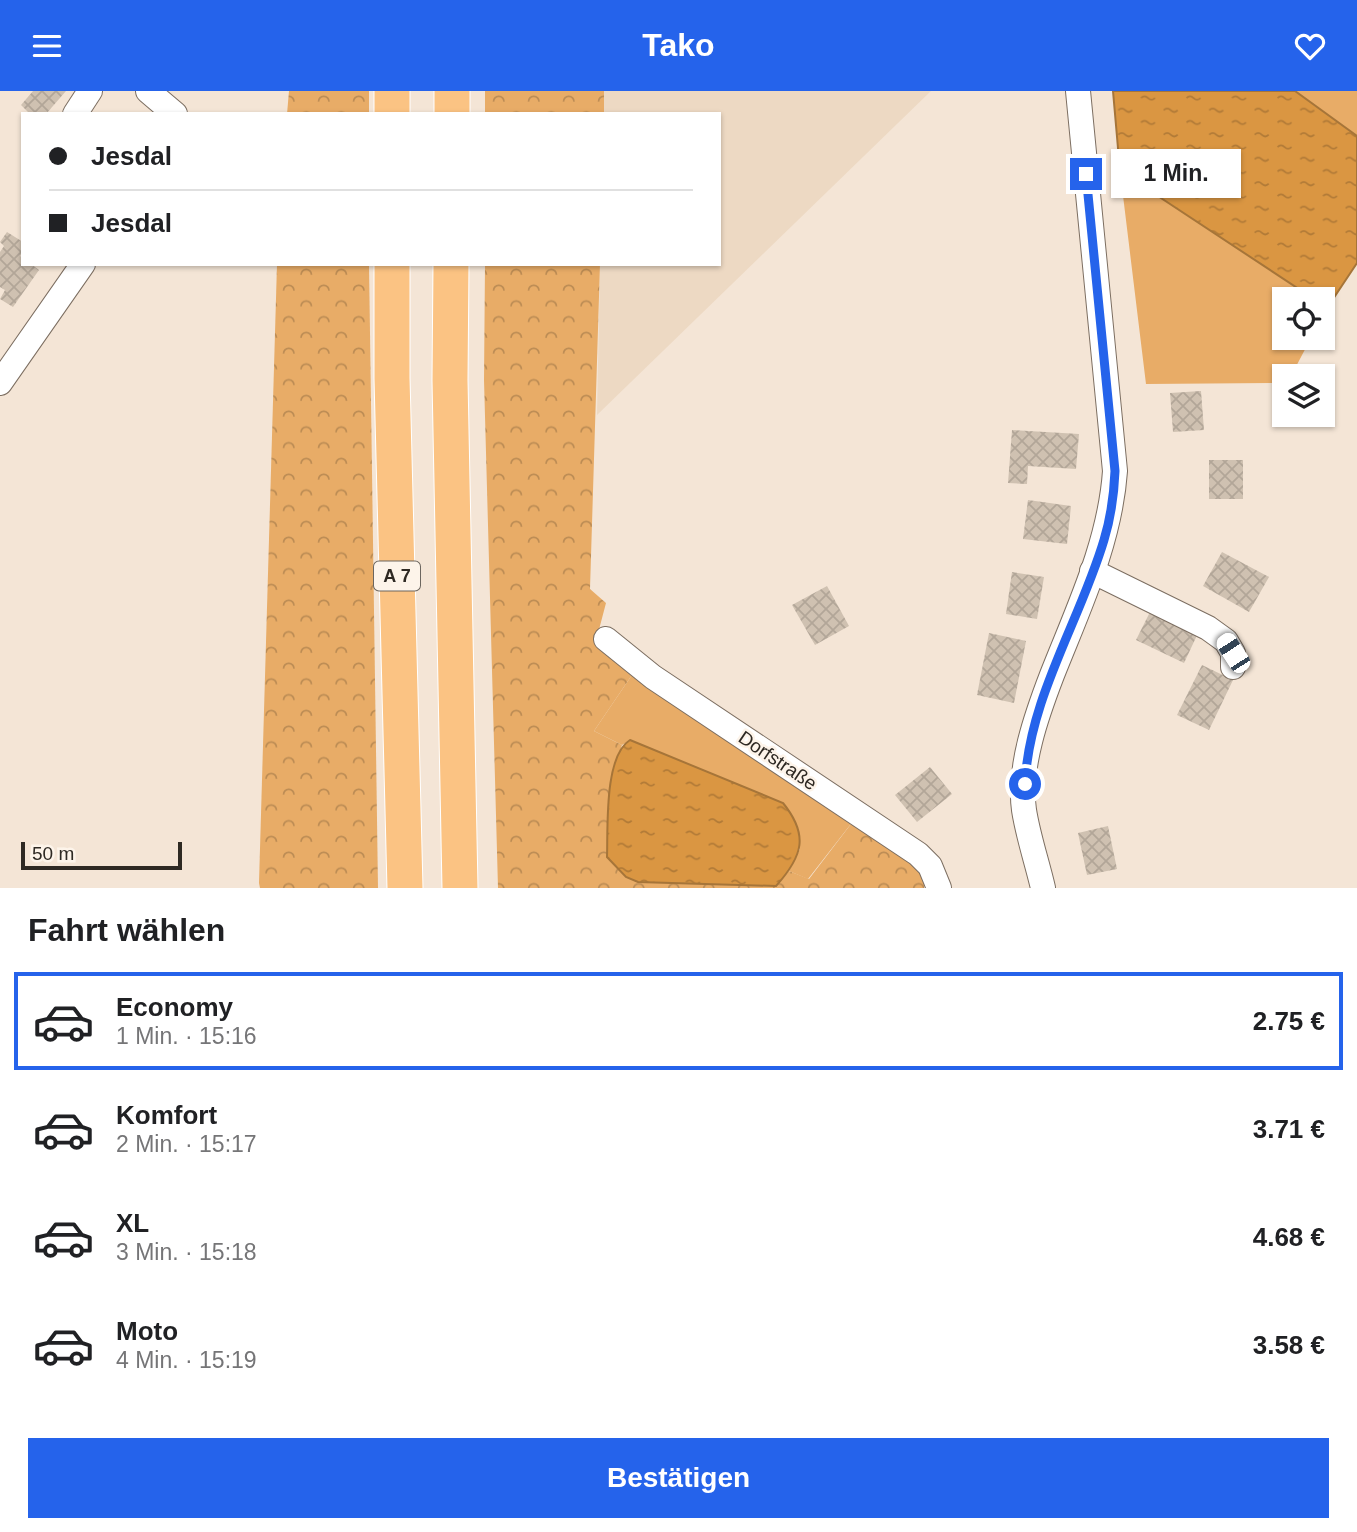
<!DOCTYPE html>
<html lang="de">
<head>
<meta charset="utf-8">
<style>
	:root { --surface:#fff; --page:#f6f6f6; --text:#202124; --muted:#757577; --line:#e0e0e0; --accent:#2563eb }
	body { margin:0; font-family:Arial,sans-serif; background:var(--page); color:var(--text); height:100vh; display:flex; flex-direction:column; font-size:26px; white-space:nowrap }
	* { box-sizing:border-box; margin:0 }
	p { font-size:23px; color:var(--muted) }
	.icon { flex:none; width:38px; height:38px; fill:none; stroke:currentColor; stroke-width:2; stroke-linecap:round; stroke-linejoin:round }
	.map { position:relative; height:797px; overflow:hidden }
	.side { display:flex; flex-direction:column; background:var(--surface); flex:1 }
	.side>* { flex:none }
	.top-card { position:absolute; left:21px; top:21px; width:700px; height:154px; border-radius:0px; box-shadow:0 2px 5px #0004; display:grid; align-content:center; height:154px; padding:0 28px; background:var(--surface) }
	.buttons { position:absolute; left:1272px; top:196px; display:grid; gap:14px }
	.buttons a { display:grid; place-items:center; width:63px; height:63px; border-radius:0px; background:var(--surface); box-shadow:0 2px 5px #0004; font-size:35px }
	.scale { position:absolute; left:21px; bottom:18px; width:161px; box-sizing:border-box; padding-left:7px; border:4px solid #2e2923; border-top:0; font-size:19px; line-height:24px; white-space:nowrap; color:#2e2923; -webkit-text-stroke:5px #fdf4ea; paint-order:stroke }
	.end { position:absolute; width:32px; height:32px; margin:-16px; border:9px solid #2563eb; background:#fff; box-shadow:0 0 0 4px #fff }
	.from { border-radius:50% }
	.bubble { position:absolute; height:49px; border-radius:0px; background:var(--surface); box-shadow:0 2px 5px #0004; font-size:23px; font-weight:700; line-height:49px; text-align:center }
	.car { position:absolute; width:21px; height:42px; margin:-21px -10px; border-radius:9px; box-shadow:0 0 5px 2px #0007; background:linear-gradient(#fff 24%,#345 0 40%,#fff 0 76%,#345 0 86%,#fff 0) }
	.top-card b { display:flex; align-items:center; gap:24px; height:66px; font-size:26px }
	.top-card b+b { border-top:2px solid var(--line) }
	.top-card i { width:18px; height:18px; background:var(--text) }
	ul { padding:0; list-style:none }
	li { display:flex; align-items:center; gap:21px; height:98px; margin:0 14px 10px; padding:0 14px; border:4px solid transparent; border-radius:0px }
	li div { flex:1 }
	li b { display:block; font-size:26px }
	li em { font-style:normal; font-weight:700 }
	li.active { border-color:var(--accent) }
	li>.icon { width:63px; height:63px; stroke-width:1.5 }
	h2 { padding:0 28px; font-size:32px; line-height:84px }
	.primary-button { display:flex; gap:14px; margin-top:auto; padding:14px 28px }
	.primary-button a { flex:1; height:80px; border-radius:0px; background:var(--accent); color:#fff; font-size:28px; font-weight:700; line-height:80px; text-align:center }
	header { display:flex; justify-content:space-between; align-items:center; height:91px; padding:0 28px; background:var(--accent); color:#fff; font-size:32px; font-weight:700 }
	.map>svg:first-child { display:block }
</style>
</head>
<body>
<header><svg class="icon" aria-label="menu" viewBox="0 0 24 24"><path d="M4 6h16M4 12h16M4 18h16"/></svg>Tako<svg class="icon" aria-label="heart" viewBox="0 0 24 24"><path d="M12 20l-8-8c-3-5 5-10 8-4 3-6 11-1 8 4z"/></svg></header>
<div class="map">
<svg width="1357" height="797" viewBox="0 0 1357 797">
	<defs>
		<pattern id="forest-crowns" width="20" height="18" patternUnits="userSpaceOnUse" patternTransform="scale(1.75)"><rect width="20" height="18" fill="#e8ac67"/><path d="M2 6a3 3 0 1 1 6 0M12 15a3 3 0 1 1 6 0" fill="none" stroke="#bc8c54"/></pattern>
		<pattern id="water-ripples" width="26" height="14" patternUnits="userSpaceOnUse" patternTransform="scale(1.75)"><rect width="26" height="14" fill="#da9642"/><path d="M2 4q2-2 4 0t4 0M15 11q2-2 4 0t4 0" fill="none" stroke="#b17a37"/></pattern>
		<pattern id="building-cross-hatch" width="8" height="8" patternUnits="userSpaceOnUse" patternTransform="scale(1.75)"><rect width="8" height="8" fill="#cfc1b1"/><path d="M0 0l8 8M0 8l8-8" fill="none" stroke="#b2a698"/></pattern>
	</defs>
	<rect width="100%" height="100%" fill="#f4e5d6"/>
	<!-- built -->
	<polygon fill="#edd9c3" points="604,0 931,0 597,324 600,173 719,173 719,23 604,23"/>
	<!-- grass -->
	<g fill="#e8ac67">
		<polygon points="1295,0 1357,0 1357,45"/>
		<polygon points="1120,80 1314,208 1284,208 1284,247 1311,247 1291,285 1284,285 1284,292 1146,293"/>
		<polygon points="634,581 854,729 808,788 789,780 800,758 686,673 630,649 622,654 594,640"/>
	</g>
	<!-- forest -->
	<g fill="url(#forest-crowns)">
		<polygon points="289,0 369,0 369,23 287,23"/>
		<rect x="485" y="0" width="119" height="23"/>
		<polygon points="277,173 369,173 378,797 260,797 259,792"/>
		<path d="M485 173H600L590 498 606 512 596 550 634 581 594 640 622 654C608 690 608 728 607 766L776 795 789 780 809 788 854 729 910 767 925 785 924 797H498L484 289Z"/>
	</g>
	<!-- water -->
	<g fill="url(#water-ripples)" stroke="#a67539" stroke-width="2">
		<polygon points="1113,0 1295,0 1357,45 1357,172 1327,217 1323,214 1323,208 1314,208 1120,80"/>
		<path d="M630 649 783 712C809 744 803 765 776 795L638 791 626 786 607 766C608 737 604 665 630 649Z"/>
	</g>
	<!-- building -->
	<g fill="url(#building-cross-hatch)">
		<polygon points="33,0 66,0 46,23 30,23 21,14"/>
		<polygon points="7,141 23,151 23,161 20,165 23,167 23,173 31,173 39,179 13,216 0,208 5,199 0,196 0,161 4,155 0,151"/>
		<polygon points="1201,300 1204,339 1173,341 1170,302"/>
		<polygon points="1012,339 1079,343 1076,378 1028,375 1027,393 1008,392"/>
		<rect x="1209" y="369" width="34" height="39"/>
		<polygon points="1028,409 1071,415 1067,453 1023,448"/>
		<polygon points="1222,461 1269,486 1249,521 1203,495"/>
		<polygon points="1012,481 1044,486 1037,528 1006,523"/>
		<polygon points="827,495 849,535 815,554 792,514"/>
		<polygon points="1152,517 1199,540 1184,572 1136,549"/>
		<polygon points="989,542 1026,550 1014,612 977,604"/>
		<polygon points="1202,574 1233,589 1209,639 1177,624"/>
		<polygon points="930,676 952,703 917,731 895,704"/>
		<polygon points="1108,735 1117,778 1087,784 1078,742"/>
	</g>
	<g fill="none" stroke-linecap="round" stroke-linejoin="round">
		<!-- minor casing -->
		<g stroke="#7c6e61" stroke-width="26">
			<g id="minor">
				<polyline points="148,0 175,23"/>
				<polyline points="75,23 90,0"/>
				<polyline points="0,292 83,173"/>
				<polyline points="1092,480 1208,537 1226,550 1233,562 1233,576"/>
				<polyline points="606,548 653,586 918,763 930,775 939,797"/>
				<path d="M1043 797C1037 771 1028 745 1024 719 1018 676 1037 623 1052 584 1078 518 1110 452 1115 380L1078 0"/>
			</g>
		</g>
		<!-- highway casing -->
		<g stroke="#fff" stroke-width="37">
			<g id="highway">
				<polyline points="392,23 392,0"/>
				<polyline points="452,23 452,0"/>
				<polyline points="392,173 392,287 405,797"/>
				<polyline points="451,173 450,289 460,797"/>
			</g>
		</g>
		<!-- minor -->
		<use href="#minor" stroke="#fff" stroke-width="24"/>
		<!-- highway -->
		<use href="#highway" stroke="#fbc383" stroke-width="35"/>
	</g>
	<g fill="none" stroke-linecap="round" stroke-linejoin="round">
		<!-- route -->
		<path stroke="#2563eb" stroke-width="9" d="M1025 693C1029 607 1080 530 1104 449 1111 426 1114 404 1115 380L1086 83"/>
	</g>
	<g text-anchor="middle" stroke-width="5" stroke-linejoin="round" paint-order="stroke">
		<!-- shield labels -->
		<rect fill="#fdf4ea" stroke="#6c665f" stroke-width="2" x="374" y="470.5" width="46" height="29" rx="5"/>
		<g font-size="18" font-weight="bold" fill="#2e2923">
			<text x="397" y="491">A 7</text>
		</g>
		<!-- street labels -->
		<g font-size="19" fill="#2e2923" stroke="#fdf4ea">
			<text transform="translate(778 669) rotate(34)" y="7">Dorfstraße</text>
		</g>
	</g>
</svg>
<div class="buttons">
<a><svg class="icon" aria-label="locate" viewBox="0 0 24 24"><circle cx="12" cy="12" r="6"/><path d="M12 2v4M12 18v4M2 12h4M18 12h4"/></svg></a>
<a><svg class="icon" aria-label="layers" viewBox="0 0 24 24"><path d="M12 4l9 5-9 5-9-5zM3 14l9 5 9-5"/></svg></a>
</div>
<div class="scale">50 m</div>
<i class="end from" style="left:1025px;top:693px"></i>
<i class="end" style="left:1086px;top:83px"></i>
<div class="bubble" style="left:1111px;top:58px;width:130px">1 Min.</div>
<i class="car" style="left:1233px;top:562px;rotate:327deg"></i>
<div class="top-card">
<b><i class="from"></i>Jesdal</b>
<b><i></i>Jesdal</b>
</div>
</div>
<section class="side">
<h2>Fahrt wählen</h2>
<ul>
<li class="active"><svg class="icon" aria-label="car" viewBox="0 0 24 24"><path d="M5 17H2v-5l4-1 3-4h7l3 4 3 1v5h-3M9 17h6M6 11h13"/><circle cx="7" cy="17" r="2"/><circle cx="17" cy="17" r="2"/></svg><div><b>Economy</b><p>1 Min. · 15:16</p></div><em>2.75 €</em></li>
<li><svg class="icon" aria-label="car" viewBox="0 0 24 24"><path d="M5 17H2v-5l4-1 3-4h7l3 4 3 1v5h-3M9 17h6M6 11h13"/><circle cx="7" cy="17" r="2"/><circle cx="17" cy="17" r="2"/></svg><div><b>Komfort</b><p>2 Min. · 15:17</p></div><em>3.71 €</em></li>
<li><svg class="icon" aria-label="car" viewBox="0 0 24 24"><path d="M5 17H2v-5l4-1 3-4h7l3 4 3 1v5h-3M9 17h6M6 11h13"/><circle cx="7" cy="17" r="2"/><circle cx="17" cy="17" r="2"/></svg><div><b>XL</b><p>3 Min. · 15:18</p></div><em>4.68 €</em></li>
<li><svg class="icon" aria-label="car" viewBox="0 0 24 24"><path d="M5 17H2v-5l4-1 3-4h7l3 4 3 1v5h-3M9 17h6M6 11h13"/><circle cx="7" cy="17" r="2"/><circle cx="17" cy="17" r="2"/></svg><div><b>Moto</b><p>4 Min. · 15:19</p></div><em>3.58 €</em></li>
</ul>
<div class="primary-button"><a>Bestätigen</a></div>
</section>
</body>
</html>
